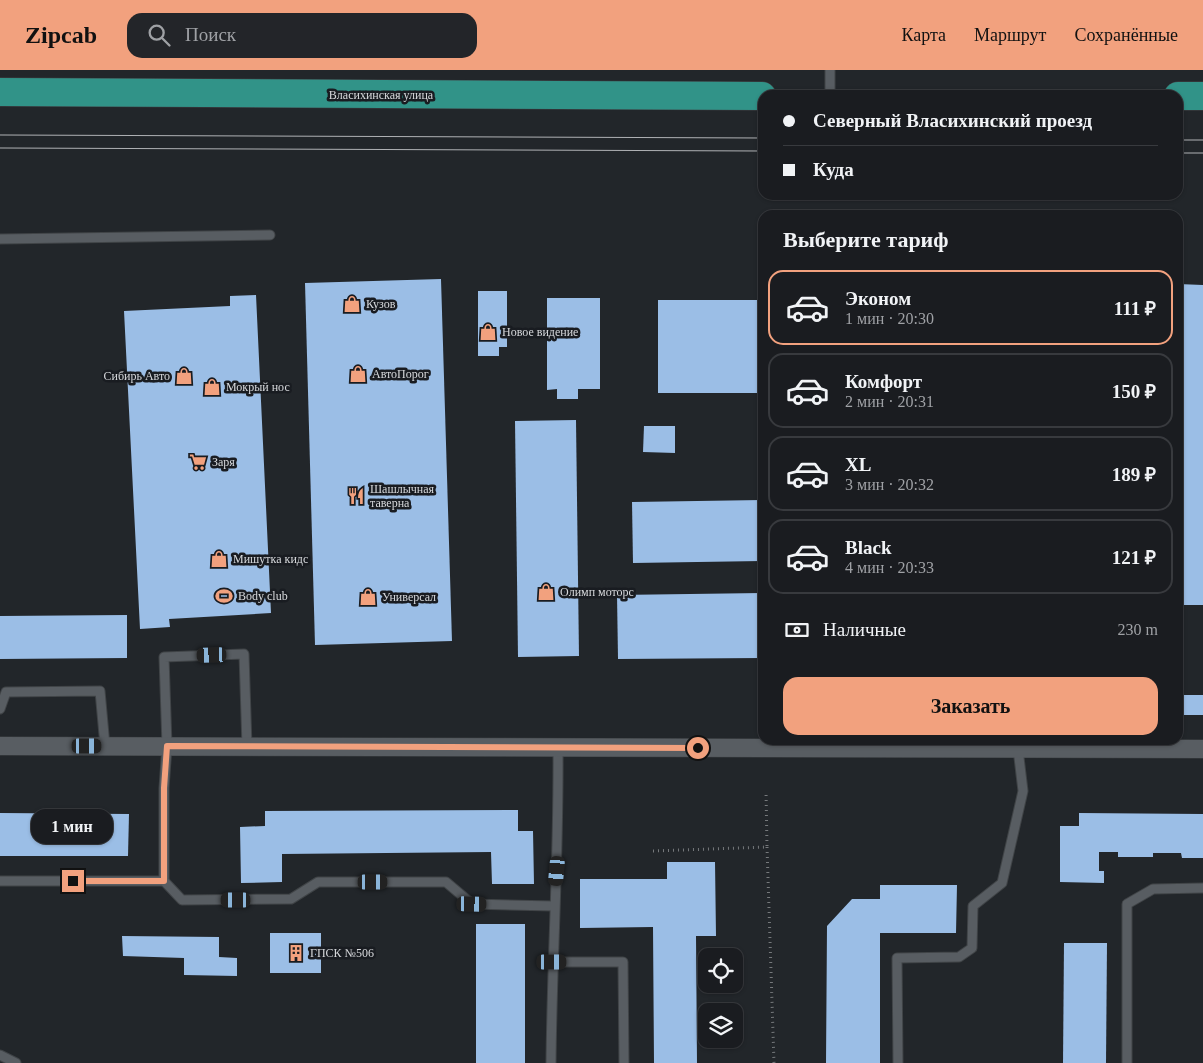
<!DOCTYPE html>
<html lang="ru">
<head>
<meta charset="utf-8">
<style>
	:root { --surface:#1a1c20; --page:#232529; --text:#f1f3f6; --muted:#9fa1a5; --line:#383a3e; --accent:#f2a17e }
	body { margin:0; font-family:Georgia,serif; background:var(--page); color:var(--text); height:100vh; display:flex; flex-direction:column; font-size:19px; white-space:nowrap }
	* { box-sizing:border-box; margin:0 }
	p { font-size:16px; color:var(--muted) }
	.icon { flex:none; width:28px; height:28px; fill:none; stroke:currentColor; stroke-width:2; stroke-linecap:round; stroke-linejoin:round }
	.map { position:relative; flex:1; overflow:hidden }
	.details { position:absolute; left:758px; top:140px; width:425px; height:535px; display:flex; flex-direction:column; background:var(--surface); border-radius:15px; box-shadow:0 1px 4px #0004,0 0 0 1px var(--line) }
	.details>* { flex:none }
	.top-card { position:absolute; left:758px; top:20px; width:425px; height:110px; border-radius:15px; box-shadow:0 1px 4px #0004,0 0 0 1px var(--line); display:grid; align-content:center; height:110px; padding:0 25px; background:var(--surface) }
	.fabs { position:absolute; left:698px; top:878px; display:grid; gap:10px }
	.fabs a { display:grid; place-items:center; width:45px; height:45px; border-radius:10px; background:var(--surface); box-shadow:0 1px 4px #0004,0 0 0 1px var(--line); font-size:25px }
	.end { position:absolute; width:22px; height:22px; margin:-11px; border:6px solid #f2a17e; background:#111; box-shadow:0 0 0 2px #111 }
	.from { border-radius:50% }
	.bubble { position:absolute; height:35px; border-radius:15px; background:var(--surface); box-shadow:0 1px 4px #0004,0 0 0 1px var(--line); font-size:16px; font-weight:800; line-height:35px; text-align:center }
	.car { position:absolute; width:15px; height:30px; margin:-15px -8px; border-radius:6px; box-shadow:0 0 4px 1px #0007; background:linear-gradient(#222 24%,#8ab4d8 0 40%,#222 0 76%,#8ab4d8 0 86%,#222 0) }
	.top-card b { display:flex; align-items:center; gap:18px; height:48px; font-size:19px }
	.top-card b+b { border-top:1px solid var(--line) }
	.top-card i { width:12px; height:12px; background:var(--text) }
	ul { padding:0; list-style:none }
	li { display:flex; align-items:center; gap:15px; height:75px; margin:0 10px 8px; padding:0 15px; border:2px solid var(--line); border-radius:15px }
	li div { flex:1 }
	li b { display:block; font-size:19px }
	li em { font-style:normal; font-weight:800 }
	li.current { border-color:var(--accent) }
	li>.icon { width:45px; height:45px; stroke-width:1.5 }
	h2 { padding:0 25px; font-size:22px; line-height:60px }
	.pay { display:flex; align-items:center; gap:12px; height:55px; padding:0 25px; font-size:19px }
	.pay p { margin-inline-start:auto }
	.primary-button { display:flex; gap:10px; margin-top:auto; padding:10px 25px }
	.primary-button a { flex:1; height:58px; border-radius:15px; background:var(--accent); color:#111; font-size:20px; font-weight:800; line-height:58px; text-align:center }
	header { display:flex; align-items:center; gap:30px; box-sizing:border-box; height:70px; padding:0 25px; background:var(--accent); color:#111 }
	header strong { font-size:24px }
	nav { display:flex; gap:28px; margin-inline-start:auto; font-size:18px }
	.search { width:350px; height:45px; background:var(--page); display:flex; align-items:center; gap:12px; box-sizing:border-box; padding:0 18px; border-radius:15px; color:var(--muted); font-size:19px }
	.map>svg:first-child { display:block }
</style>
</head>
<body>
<header>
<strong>Zipcab</strong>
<div class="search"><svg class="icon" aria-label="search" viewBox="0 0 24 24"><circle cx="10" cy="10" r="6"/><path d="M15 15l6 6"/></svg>Поиск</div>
<nav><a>Карта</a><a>Маршрут</a><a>Сохранённые</a></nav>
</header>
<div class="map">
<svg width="1203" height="993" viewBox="0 0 1203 993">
	<rect width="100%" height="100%" fill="#22262a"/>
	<!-- building -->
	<g fill="#9bbee6">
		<polygon points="441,209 452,571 315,575 305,213"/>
		<polygon points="1178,214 1203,215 1203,535 1180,535 1179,557"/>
		<polygon points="478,221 507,221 507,277 499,277 499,286 478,286"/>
		<polygon points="256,225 271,543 169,549 170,557 140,559 124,241 230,236 230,226"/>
		<polygon points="547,228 600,228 600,319 578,319 578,329 557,329 557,319 547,320"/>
		<rect x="658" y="230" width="104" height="93"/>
		<polygon points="576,350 579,586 518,587 515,351"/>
		<polygon points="644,356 675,356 675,383 643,382"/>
		<polygon points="762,430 762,491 633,493 632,432"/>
		<polygon points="762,523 762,588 618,589 617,525"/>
		<polygon points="127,545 127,588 0,589 0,546"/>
		<rect x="1178" y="625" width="25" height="20"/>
		<polygon points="518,740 518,761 533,761 534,814 492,814 491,782 282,784 282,812 241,813 240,757 265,756 265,741"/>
		<polygon points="0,743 129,744 128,786 0,786"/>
		<polygon points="1079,743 1203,744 1203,788 1182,788 1181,783 1153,783 1153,787 1118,787 1118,782 1099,782 1099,801 1104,801 1104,813 1060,812 1060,756 1079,756"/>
		<polygon points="667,792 715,792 716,866 696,866 697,993 654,993 653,857 580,858 580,809 667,809"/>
		<polygon points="880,815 957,815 956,863 880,863 880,993 826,993 827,856 852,829 880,829"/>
		<rect x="476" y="854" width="49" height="139"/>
		<rect x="270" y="863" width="51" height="40"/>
		<polygon points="122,866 219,867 219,887 237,888 237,906 184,905 184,888 123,886"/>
		<polygon points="1064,873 1107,873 1106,993 1063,993"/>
	</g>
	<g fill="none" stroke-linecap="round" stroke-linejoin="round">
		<!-- lane casing -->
		<g stroke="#404447" stroke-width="11">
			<g id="lane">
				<polyline points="830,25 830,0"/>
				<polyline points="0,169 270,165"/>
				<polyline points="0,639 6,622 100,621 105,676"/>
				<polyline points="0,811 164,811 164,718 167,676 164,587 244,584 247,677"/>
				<polyline points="164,811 182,830 291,829 318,812 446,812 472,834 554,836"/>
				<polyline points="552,892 623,892 624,993"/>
				<polyline points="0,985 16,993"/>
				<path d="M551 993C552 888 559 783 558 678"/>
				<polyline points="898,993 897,888 959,887 972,878 973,836 1002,813 1023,721 1018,679"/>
				<polyline points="1127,993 1127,834 1153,819 1203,818"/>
			</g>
		</g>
		<!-- street casing -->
		<g stroke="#404447" stroke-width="19">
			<polyline id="street" points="0,676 1203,679"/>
		</g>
		<!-- highway casing -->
		<g stroke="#404447" stroke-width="29">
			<g id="highway">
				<polyline points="0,22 762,26"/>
				<polyline points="1178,26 1203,26"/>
			</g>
		</g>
		<!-- path -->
		<g stroke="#76797c" stroke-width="3" stroke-dasharray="1 4" stroke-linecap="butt">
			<polyline points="767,777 774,993"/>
			<polyline points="653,781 767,777 766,721"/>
		</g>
		<!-- lane -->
		<use href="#lane" stroke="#585d62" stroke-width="9"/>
		<!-- street -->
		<use href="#street" stroke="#585d62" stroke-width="18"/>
		<!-- highway -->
		<use href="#highway" stroke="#319388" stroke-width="28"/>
		<!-- tram -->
		<g stroke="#b0b2b5" stroke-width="1">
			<polyline points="0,65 762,68"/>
			<polyline points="1178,70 1203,70"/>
			<polyline points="0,78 762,81"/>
			<polyline points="1178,83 1203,83"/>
		</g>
	</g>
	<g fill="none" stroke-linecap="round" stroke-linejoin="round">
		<!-- route -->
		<polyline stroke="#f2a17e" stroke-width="6" points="73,811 164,811 164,718 167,676 698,678"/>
	</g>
	<!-- icons -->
	<defs>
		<g id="shop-bare" transform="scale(1.35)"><path d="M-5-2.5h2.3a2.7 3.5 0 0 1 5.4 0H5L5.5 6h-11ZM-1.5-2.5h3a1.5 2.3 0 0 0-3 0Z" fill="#f2a17e" stroke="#191c21" stroke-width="2.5" paint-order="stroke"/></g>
		<g id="supermarket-bare" transform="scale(1.35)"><path d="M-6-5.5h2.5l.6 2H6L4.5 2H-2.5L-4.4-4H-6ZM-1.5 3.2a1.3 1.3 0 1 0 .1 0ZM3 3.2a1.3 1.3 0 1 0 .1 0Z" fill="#f2a17e" stroke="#191c21" stroke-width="2.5" paint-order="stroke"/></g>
		<g id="restaurant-bare" transform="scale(1.35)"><path d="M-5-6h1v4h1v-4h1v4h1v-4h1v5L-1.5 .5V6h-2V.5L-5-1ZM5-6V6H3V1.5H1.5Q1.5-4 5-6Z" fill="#f2a17e" stroke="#191c21" stroke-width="2.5" paint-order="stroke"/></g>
		<g id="stadium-bare" transform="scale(1.35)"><path d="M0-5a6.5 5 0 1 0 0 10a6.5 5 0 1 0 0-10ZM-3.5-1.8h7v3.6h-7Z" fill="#f2a17e" stroke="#191c21" stroke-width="2.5" paint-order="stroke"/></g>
		<g id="building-bare" transform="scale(1.35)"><path d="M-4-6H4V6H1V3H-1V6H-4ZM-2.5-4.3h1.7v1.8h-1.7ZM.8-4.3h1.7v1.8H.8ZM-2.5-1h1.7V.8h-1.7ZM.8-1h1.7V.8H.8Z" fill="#f2a17e" stroke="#191c21" stroke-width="2.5" paint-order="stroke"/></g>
	</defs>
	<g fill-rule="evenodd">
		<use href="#shop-bare" x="352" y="234"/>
		<use href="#shop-bare" x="488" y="262"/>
		<use href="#shop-bare" x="358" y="304"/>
		<use href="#shop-bare" x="184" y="306"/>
		<use href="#shop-bare" x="212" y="317"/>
		<use href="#supermarket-bare" x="198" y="392"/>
		<use href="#restaurant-bare" x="356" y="426"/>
		<use href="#shop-bare" x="219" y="489"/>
		<use href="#shop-bare" x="546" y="522"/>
		<use href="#stadium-bare" x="224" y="526"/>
		<use href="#shop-bare" x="368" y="527"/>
		<use href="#building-bare" x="296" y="883"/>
	</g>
	<g text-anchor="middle" stroke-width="5" stroke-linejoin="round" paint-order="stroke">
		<!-- street labels -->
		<g font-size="12" fill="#d7d9dc" stroke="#191c21">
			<text x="381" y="29">Власихинская улица</text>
		</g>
		<!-- poi labels -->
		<g font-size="12" fill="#d7d9dc" stroke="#191c21" text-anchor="start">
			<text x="366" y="238">Кузов</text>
			<text x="502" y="266">Новое видение</text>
			<text x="372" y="308">АвтоПорог</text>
			<text x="170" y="310" text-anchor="end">Сибирь Авто</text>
			<text x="226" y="321">Мокрый нос</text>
			<text x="212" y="396">Заря</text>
			<text x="370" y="423">Шашлычная<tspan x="370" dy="14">таверна</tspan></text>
			<text x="233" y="493">Мишутка кидс</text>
			<text x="560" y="526">Олимп моторс</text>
			<text x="238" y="530">Body club</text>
			<text x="382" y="531">Универсал</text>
			<text x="310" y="887">ГПСК №506</text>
		</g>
	</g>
</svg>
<div class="fabs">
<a><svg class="icon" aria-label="locate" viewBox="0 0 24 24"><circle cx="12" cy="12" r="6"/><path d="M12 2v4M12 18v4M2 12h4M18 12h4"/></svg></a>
<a><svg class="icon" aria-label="layers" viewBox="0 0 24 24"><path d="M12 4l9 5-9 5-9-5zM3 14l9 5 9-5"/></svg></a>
</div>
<i class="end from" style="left:698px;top:678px"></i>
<i class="end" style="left:73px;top:811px"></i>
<div class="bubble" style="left:31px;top:739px;width:82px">1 мин</div>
<i class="car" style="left:212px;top:585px;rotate:268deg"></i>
<i class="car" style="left:87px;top:676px;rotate:90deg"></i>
<i class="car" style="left:557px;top:801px;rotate:185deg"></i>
<i class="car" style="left:373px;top:812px;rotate:90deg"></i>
<i class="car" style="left:236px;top:830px;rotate:270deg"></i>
<i class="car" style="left:472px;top:834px;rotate:91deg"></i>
<i class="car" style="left:552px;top:892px;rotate:90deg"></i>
<div class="top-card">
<b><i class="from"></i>Северный Власихинский проезд</b>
<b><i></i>Куда</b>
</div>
<section class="details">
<h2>Выберите тариф</h2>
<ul>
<li class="current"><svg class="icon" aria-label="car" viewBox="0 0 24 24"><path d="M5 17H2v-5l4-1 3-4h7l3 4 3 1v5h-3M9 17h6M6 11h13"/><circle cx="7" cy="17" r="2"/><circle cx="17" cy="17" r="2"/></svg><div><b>Эконом</b><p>1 мин · 20:30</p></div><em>111 ₽</em></li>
<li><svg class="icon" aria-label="car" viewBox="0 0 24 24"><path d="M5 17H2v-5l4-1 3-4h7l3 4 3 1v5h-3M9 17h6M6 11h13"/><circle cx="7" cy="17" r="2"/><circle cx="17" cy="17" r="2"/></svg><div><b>Комфорт</b><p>2 мин · 20:31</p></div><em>150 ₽</em></li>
<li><svg class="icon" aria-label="car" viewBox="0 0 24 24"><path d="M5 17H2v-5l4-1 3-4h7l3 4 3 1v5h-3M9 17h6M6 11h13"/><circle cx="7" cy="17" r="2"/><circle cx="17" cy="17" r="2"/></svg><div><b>XL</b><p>3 мин · 20:32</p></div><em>189 ₽</em></li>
<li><svg class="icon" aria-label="car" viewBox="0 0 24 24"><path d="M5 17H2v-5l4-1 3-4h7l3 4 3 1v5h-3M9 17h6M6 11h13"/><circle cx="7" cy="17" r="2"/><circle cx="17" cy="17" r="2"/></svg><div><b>Black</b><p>4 мин · 20:33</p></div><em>121 ₽</em></li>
</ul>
<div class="pay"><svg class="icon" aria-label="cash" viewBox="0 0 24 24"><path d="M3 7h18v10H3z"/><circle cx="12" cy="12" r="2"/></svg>Наличные<p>230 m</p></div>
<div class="primary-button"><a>Заказать</a></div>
</section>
</div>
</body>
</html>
